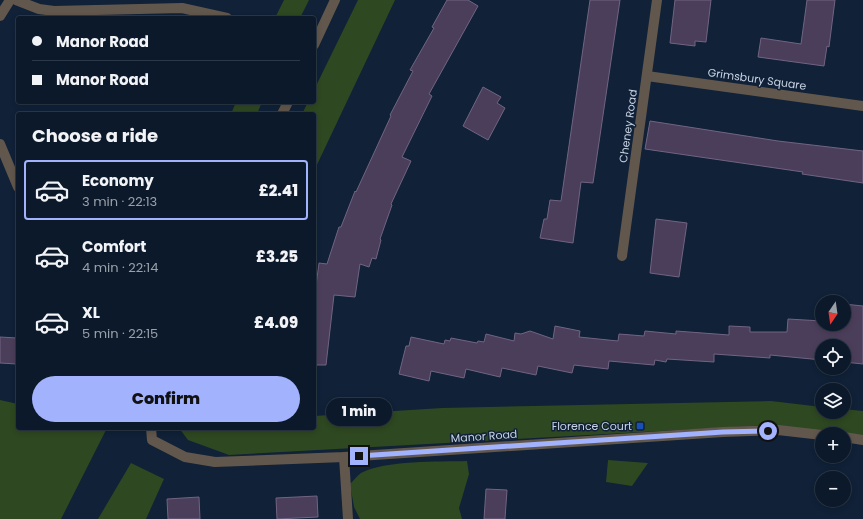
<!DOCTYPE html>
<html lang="en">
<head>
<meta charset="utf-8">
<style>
	:root { --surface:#0c192a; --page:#152232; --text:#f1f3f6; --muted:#9aa0a8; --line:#2c3847; --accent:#a2b2fd }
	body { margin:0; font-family:Poppins,sans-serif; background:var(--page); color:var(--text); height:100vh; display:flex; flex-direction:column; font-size:15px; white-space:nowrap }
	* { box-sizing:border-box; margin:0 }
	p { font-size:13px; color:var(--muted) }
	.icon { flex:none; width:22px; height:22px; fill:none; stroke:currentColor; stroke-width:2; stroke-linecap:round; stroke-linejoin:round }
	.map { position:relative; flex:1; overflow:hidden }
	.side { position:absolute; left:16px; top:112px; width:300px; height:318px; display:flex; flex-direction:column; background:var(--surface); border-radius:4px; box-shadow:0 2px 6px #0003,0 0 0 1px var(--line) }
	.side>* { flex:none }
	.banner { position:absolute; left:16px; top:16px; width:300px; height:88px; border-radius:4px; box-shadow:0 2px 6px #0003,0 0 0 1px var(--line); display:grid; align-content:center; height:88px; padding:0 16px; background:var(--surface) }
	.needle { width:26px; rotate:193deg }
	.controls { position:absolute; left:815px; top:295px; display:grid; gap:8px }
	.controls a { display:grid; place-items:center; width:36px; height:36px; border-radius:50%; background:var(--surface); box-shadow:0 2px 6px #0003,0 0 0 1px var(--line); font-size:20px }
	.end { position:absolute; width:18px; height:18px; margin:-9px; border:5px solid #a2b2fd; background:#111; box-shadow:0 0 0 2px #111 }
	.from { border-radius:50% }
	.bubble { position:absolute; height:28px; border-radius:14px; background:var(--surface); box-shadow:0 2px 6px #0003,0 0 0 1px var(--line); font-size:13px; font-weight:800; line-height:28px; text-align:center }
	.banner b { display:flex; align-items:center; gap:14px; height:38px; font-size:15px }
	.banner b+b { border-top:1px solid var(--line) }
	.banner i { width:10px; height:10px; background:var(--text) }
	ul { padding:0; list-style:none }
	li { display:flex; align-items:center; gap:12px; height:60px; margin:0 8px 6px; padding:0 8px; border:2px solid transparent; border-radius:4px }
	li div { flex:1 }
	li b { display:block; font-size:15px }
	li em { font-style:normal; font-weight:800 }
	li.on { border-color:var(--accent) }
	li>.icon { width:36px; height:36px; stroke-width:1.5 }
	h2 { padding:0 16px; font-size:18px; line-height:48px }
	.primary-button { display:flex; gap:8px; margin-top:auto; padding:8px 16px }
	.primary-button a { flex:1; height:46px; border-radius:24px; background:var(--accent); color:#111; font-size:16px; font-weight:800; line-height:46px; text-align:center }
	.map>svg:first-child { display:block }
</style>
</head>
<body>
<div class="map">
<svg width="863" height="519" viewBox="0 0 863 519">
	<rect width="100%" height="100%" fill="#102138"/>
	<!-- green -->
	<g fill="#2e4821">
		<polygon points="284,0 309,0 300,18 275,18"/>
		<polygon points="358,0 395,0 314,171 314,114 302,114 308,102 314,102 314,90"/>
		<polygon points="236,102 262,102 257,114 231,114"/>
		<polygon points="0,400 18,404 18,428 107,428 61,519 0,519"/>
		<polygon points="771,401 822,407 822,412 844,412 844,409 863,411 863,436 769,425 229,455 188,440 179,428 314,428 314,416 442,408"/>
		<polygon points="608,460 648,463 632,486 606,482"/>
		<path d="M467 461 469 474 459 508 462 519H360L354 507 350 484C353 481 357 476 361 473 385 460 439 462 467 461Z"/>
		<polygon points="131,463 164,479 146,519 98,519"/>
	</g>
	<!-- building -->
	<g fill="#4b3e5b" stroke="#716482">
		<polygon points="447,0 468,0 478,6 429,94 432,96 402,157 411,161 391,204 392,205 380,239 381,240 376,259 372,258 369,267 360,264 355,297 334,295 326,365 314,365 314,301 319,263 327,264 339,227 341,227 355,191 356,192 391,116 390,115 413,71 410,70 434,28 432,27"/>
		<polygon points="590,0 620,0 593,183 581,182 573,243 540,238 544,219 547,219 550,200 561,201"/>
		<polygon points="675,0 711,0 706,42 695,41 695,46 670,43"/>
		<polygon points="807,0 835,0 829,47 827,46 824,66 758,57 761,38 801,44"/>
		<polygon points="483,87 501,97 497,103 505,108 488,140 463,126"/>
		<polygon points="650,121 778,141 863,151 863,183 802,174 803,172 645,149"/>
		<polygon points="656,219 687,223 679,277 650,273"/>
		<polygon points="844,304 863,306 863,364 844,362 844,346 822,346 822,360 770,355 770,358 714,354 714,362 667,359 666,362 655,360 654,365 609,361 608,369 574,365 572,373 538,366 536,375 502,368 500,377 466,369 464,378 431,371 429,381 399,374 406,346 409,346 411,337 444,344 445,340 450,341 451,338 477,343 478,341 484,342 486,334 514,341 515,333 521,334 530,331 553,339 555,326 580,331 579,337 618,341 619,334 644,336 645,331 676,334 676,331 729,335 729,326 750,327 750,332 787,332 788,319 822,321 822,324 844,324"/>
		<polygon points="0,337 17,338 17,364 0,363"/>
		<polygon points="486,489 507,490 505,519 484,519"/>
		<polygon points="317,496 318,517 277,519 276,498"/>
		<polygon points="199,497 200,519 168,519 167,499"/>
	</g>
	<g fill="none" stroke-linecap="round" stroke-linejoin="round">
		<!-- minor -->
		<g stroke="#62574c" stroke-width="10">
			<polyline points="16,0 39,9 54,11 182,8 227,18"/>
			<polyline points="0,16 10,0"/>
			<polyline points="314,45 335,0"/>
			<polyline points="647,76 863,106"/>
			<polyline points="282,114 288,102"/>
			<polyline points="0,144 18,187"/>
			<polyline points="622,256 657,0"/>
			<polyline points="151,428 152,440 185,457 215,462 344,457 723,432 778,430 822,435"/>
			<polyline points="844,437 863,440"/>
			<polyline points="344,457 348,519"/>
		</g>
	</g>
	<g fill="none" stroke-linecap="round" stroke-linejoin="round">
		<!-- route -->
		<polyline stroke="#a2b2fd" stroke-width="5" points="359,456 723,432 768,431"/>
	</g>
	<!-- markers -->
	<rect fill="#1a4fb4" stroke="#102138" stroke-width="1.5" x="636" y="422" width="8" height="8" rx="2"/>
	<g text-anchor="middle" stroke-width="3" stroke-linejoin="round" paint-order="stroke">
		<!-- street labels -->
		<g font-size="11" fill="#c8d3e3" stroke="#102138">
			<text transform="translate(757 79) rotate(8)" y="4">Grimsbury Square</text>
			<text transform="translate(628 126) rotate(-82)" y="4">Cheney Road</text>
			<text transform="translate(484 436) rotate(-4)" y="4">Manor Road</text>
		</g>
		<!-- poi labels -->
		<g font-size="11" fill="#c8d3e3" stroke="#102138" text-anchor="end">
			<text x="632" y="430">Florence Court</text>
		</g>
	</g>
</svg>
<div class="controls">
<a><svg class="needle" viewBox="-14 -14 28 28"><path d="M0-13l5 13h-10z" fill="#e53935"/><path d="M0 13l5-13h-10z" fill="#9aa0a8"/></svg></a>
<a><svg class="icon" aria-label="locate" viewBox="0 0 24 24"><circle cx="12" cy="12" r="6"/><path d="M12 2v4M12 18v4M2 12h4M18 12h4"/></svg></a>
<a><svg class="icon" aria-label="layers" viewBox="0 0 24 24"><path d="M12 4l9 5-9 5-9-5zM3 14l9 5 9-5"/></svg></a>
<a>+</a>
<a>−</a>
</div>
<i class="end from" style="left:768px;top:431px"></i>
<i class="end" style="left:359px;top:456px"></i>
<div class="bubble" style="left:326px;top:398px;width:66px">1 min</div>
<div class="banner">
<b><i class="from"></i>Manor Road</b>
<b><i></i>Manor Road</b>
</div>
<section class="side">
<h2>Choose a ride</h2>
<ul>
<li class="on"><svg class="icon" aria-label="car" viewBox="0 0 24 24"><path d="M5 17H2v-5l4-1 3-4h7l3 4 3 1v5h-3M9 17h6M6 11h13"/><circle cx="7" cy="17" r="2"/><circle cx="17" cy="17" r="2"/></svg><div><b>Economy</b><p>3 min · 22:13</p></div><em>£2.41</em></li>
<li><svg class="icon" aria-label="car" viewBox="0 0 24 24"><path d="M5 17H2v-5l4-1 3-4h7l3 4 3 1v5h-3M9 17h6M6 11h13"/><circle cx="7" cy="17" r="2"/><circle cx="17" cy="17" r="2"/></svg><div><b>Comfort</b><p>4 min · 22:14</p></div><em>£3.25</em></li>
<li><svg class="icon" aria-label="car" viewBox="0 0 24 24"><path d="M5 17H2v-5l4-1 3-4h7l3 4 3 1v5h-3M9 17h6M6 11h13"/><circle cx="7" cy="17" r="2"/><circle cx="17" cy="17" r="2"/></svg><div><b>XL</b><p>5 min · 22:15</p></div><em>£4.09</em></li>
</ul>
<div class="primary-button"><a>Confirm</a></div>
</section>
</div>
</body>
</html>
